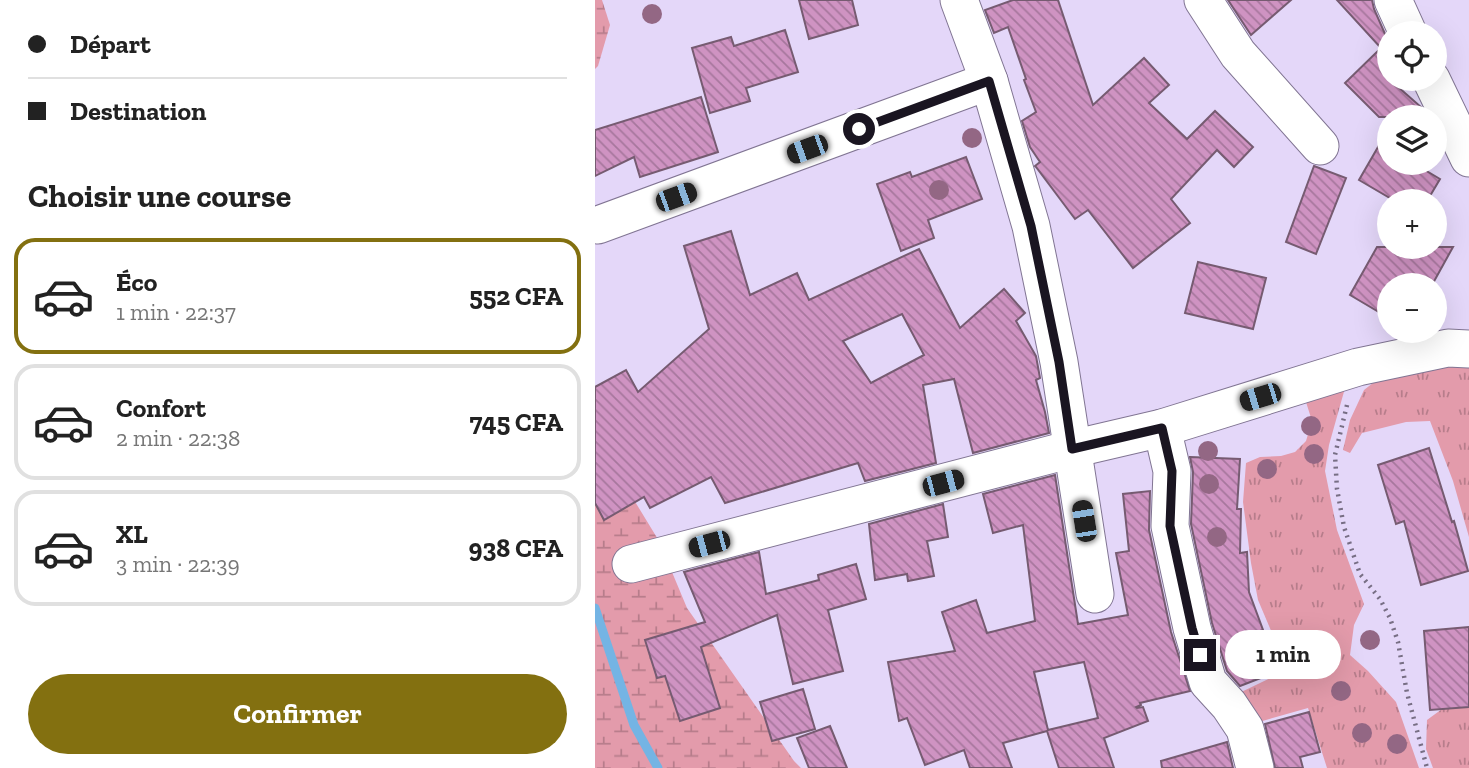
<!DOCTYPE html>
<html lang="fr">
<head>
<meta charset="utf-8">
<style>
	:root { --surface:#fff; --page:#f6f6f6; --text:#222; --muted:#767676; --line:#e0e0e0; --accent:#837010 }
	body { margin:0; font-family:"Zilla Slab",serif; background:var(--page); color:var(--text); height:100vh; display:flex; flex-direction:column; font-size:26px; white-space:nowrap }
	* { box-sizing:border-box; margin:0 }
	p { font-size:23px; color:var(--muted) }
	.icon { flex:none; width:38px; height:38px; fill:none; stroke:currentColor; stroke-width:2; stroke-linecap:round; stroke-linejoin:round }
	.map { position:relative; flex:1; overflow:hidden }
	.sheet { display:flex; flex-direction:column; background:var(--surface); width:595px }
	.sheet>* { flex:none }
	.guide { display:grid; align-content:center; height:154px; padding:0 28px; background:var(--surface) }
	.fabs { position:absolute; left:782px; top:21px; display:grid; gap:14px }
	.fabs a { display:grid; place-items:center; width:70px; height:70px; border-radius:50%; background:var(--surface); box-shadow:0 7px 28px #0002; font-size:35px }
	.end { position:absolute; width:32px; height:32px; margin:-16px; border:9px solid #1a1521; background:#fff; box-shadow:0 0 0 4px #fff }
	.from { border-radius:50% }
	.bubble { position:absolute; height:49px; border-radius:24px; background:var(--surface); box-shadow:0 7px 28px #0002; font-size:23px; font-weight:700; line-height:49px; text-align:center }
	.car { position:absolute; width:21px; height:42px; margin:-21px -10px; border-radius:9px; box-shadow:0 0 5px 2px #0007; background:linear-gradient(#222 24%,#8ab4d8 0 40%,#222 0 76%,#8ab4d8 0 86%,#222 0) }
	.guide b { display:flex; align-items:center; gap:24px; height:66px; font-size:26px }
	.guide b+b { border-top:2px solid var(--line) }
	.guide i { width:18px; height:18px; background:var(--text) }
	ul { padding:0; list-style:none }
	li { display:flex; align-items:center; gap:21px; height:116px; margin:0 14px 10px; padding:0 14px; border:4px solid var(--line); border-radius:21px }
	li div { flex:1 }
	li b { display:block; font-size:26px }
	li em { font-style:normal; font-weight:700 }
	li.on { border-color:var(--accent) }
	li>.icon { width:63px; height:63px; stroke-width:1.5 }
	h2 { padding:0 28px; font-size:32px; line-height:84px }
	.cta { display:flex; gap:14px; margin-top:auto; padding:14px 28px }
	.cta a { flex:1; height:80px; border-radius:42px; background:var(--accent); color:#fff; font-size:28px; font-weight:700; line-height:80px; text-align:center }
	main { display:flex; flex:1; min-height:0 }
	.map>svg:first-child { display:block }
</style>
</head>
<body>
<main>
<section class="sheet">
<div class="guide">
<b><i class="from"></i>Départ</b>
<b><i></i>Destination</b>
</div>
<h2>Choisir une course</h2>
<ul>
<li class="on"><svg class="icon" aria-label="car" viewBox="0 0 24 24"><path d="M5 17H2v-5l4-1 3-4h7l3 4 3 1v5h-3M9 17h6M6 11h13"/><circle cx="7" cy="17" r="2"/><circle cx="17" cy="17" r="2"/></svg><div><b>Éco</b><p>1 min · 22:37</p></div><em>552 CFA</em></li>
<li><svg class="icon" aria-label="car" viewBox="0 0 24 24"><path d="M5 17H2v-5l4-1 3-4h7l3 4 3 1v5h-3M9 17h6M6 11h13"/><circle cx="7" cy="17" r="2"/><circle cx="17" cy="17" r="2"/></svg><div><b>Confort</b><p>2 min · 22:38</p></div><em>745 CFA</em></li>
<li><svg class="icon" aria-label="car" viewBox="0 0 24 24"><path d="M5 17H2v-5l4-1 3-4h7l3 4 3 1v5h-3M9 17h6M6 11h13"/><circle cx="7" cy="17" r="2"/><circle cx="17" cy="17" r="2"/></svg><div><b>XL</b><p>3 min · 22:39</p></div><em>938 CFA</em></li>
</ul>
<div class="cta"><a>Confirmer</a></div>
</section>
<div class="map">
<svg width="874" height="768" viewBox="0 0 874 768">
	<defs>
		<pattern id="grass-tufts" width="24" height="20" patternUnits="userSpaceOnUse" patternTransform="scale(1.75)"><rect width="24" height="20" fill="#e39bab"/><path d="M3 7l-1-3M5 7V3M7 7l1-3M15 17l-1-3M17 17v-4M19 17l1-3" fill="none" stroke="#b77d8b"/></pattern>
		<pattern id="wetland-marsh" width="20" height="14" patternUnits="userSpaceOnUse" patternTransform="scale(1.75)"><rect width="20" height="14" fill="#e39bab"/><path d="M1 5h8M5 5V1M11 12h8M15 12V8" fill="none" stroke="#b77d8b"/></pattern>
		<pattern id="building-back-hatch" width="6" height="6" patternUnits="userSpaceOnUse" patternTransform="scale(1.75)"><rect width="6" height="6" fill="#cf93c2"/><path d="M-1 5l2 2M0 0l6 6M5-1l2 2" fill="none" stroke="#a7779d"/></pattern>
	</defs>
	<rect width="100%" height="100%" fill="#e4d7f9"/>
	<!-- grass -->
	<g fill="url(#grass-tufts)">
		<polygon points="874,353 874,537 858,481 835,421 811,422 767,433 755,453 748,450 755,420 769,390 783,379"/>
		<polygon points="752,381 734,445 730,471 742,530 769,604 759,625 755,655 773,671 801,702 824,768 732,768 713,708 657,724 640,695 690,671 680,640 663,600 656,563 648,502 651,463 665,457 686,456 700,452 711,441 717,421 711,402"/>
		<polygon points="874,707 874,768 838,768 831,749 832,720 847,709"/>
	</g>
	<!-- wetland -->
	<g fill="url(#wetland-marsh)">
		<polygon points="0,0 7,0 15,25 3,66 0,69"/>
		<polygon points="0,436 64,541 92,608 199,761 206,768 0,768"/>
	</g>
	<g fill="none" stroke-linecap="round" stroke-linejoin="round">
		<!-- stream -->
		<polyline stroke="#74b4e4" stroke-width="9" points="0,608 39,725 63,768"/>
	</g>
	<!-- building -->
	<g fill="url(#building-back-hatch)" stroke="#765b71" stroke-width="2" fill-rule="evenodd">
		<polygon points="204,0 257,0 263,25 214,39"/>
		<polygon points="418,0 463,0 498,105 549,58 574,85 554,103 592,139 620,111 658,147 639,167 622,150 576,199 595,223 538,268 493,210 480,219 441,167 440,166 445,162 435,147 427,121 441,112 429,80 431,79 413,27 399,33 390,10"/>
		<polygon points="633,0 696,0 656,35"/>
		<polygon points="742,0 777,0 779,9 794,43 794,79 826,107 831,117 784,117 750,83 786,48"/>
		<polygon points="190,30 203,72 151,88 155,101 115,113 97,48 136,37 139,46"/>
		<polygon points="106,97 123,152 45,177 39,157 0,176 0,130"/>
		<polygon points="794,128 794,163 818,163 845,179 832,201 800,201 764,180"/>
		<polygon points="371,157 387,199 333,220 339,238 306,251 282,184 315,172 317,177"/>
		<polygon points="719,166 751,178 721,254 691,242"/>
		<path d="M136 231 155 295 202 273 214 300 324 249 365 328 409 289 430 313 421 321 441 356 445 378 441 380 450 412 454 433 378 453 359 379 328 385 341 463 270 481 263 463 130 503 116 477 55 508 49 497 9 520 0 503V387L31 370 43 392 114 329 89 246ZM307 314 329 355 276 383 248 341Z"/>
		<polygon points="782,247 858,247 837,285 794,285 794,318 755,295"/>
		<polygon points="603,262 671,278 658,329 590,313"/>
		<polygon points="834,448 857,522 859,521 873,571 826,585 809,521 801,524 783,465"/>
		<polygon points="595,457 645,459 642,509 646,509 645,553 652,552 654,592 668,630 665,631 667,645 674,644 684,671 645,686 632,671 617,623 596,524 598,472"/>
		<path d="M460 475 483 624 533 615 521 553 534 551 528 494 555 491 554 530 576 632 595 691 545 703 546 705 541 707 542 708 548 707 553 721 509 738 519 768H464L452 731 408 743 417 768H375L369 750 330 765 312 718 304 721 293 662 360 651 347 612 381 600 392 633 440 621 428 525 398 533 388 494ZM489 662 503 718 453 730 439 672Z"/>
		<polygon points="348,504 353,537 332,541 339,576 313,581 312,574 280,580 274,524"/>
		<polygon points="164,552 171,594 224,580 223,575 261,564 271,599 233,610 248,671 198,684 182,615 106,647 125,708 85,721 70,676 62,678 50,640 110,622 89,572"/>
		<polygon points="874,627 874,707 835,710 829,631"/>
		<polygon points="208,689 220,729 177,741 165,702"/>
		<polygon points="714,712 725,752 705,757 708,768 680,768 670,724"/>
		<polygon points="235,726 252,768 214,768 202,738"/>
		<polygon points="632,742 638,768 567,768 566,761"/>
	</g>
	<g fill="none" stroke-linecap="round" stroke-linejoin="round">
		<!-- street casing -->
		<g stroke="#817593" stroke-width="39">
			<g id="street">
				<polyline points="608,0 643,54 725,146"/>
				<polyline points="798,0 813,33"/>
				<polyline points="836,79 874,158"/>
				<polyline points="394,81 436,226 464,362 500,594"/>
				<polyline points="3,225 394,81 364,0"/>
				<polyline points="567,428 577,471 575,526 597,628 613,682 634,705 650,729 660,768"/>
				<polyline points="36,564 477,449 567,428 763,367 853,348 874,349"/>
			</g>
		</g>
		<!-- path -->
		<polyline stroke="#776e84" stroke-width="4.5" stroke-dasharray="2 5" stroke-linecap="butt" points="752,405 740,455 742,489 749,527 765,574 785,599 795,618 803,642 812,693 832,768"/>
		<!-- street -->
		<use href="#street" stroke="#fff" stroke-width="37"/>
	</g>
	<!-- trees -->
	<g fill="#936784">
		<circle cx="57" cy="14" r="10"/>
		<circle cx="377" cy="138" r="10"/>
		<circle cx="344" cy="190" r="10"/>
		<circle cx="716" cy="426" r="10"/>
		<circle cx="613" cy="451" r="10"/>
		<circle cx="719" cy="454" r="10"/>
		<circle cx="672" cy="469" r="10"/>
		<circle cx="614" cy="484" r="10"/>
		<circle cx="622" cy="537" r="10"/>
		<circle cx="775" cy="640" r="10"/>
		<circle cx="746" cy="691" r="10"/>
		<circle cx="767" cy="733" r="10"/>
		<circle cx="802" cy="744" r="10"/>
	</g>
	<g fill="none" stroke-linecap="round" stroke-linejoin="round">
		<!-- route -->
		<polyline stroke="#1a1521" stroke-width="9" points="264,129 394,81 436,226 464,362 477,449 567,428 577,471 575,526 597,628 605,655"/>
	</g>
</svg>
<div class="fabs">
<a><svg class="icon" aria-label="locate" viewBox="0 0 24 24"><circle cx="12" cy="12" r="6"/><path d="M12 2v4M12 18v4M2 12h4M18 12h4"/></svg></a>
<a><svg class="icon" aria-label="layers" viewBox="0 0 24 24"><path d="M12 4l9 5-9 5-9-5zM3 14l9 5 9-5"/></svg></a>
<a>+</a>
<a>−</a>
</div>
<i class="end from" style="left:264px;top:129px"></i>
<i class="end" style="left:605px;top:655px"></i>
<div class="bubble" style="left:630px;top:630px;width:116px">1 min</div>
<i class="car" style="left:212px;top:149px;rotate:250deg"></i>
<i class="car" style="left:81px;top:197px;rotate:70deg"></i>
<i class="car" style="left:665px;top:397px;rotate:253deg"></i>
<i class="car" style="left:348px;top:483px;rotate:75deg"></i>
<i class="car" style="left:489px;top:521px;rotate:351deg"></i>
<i class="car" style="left:114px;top:544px;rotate:255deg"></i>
</div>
</main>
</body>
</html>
